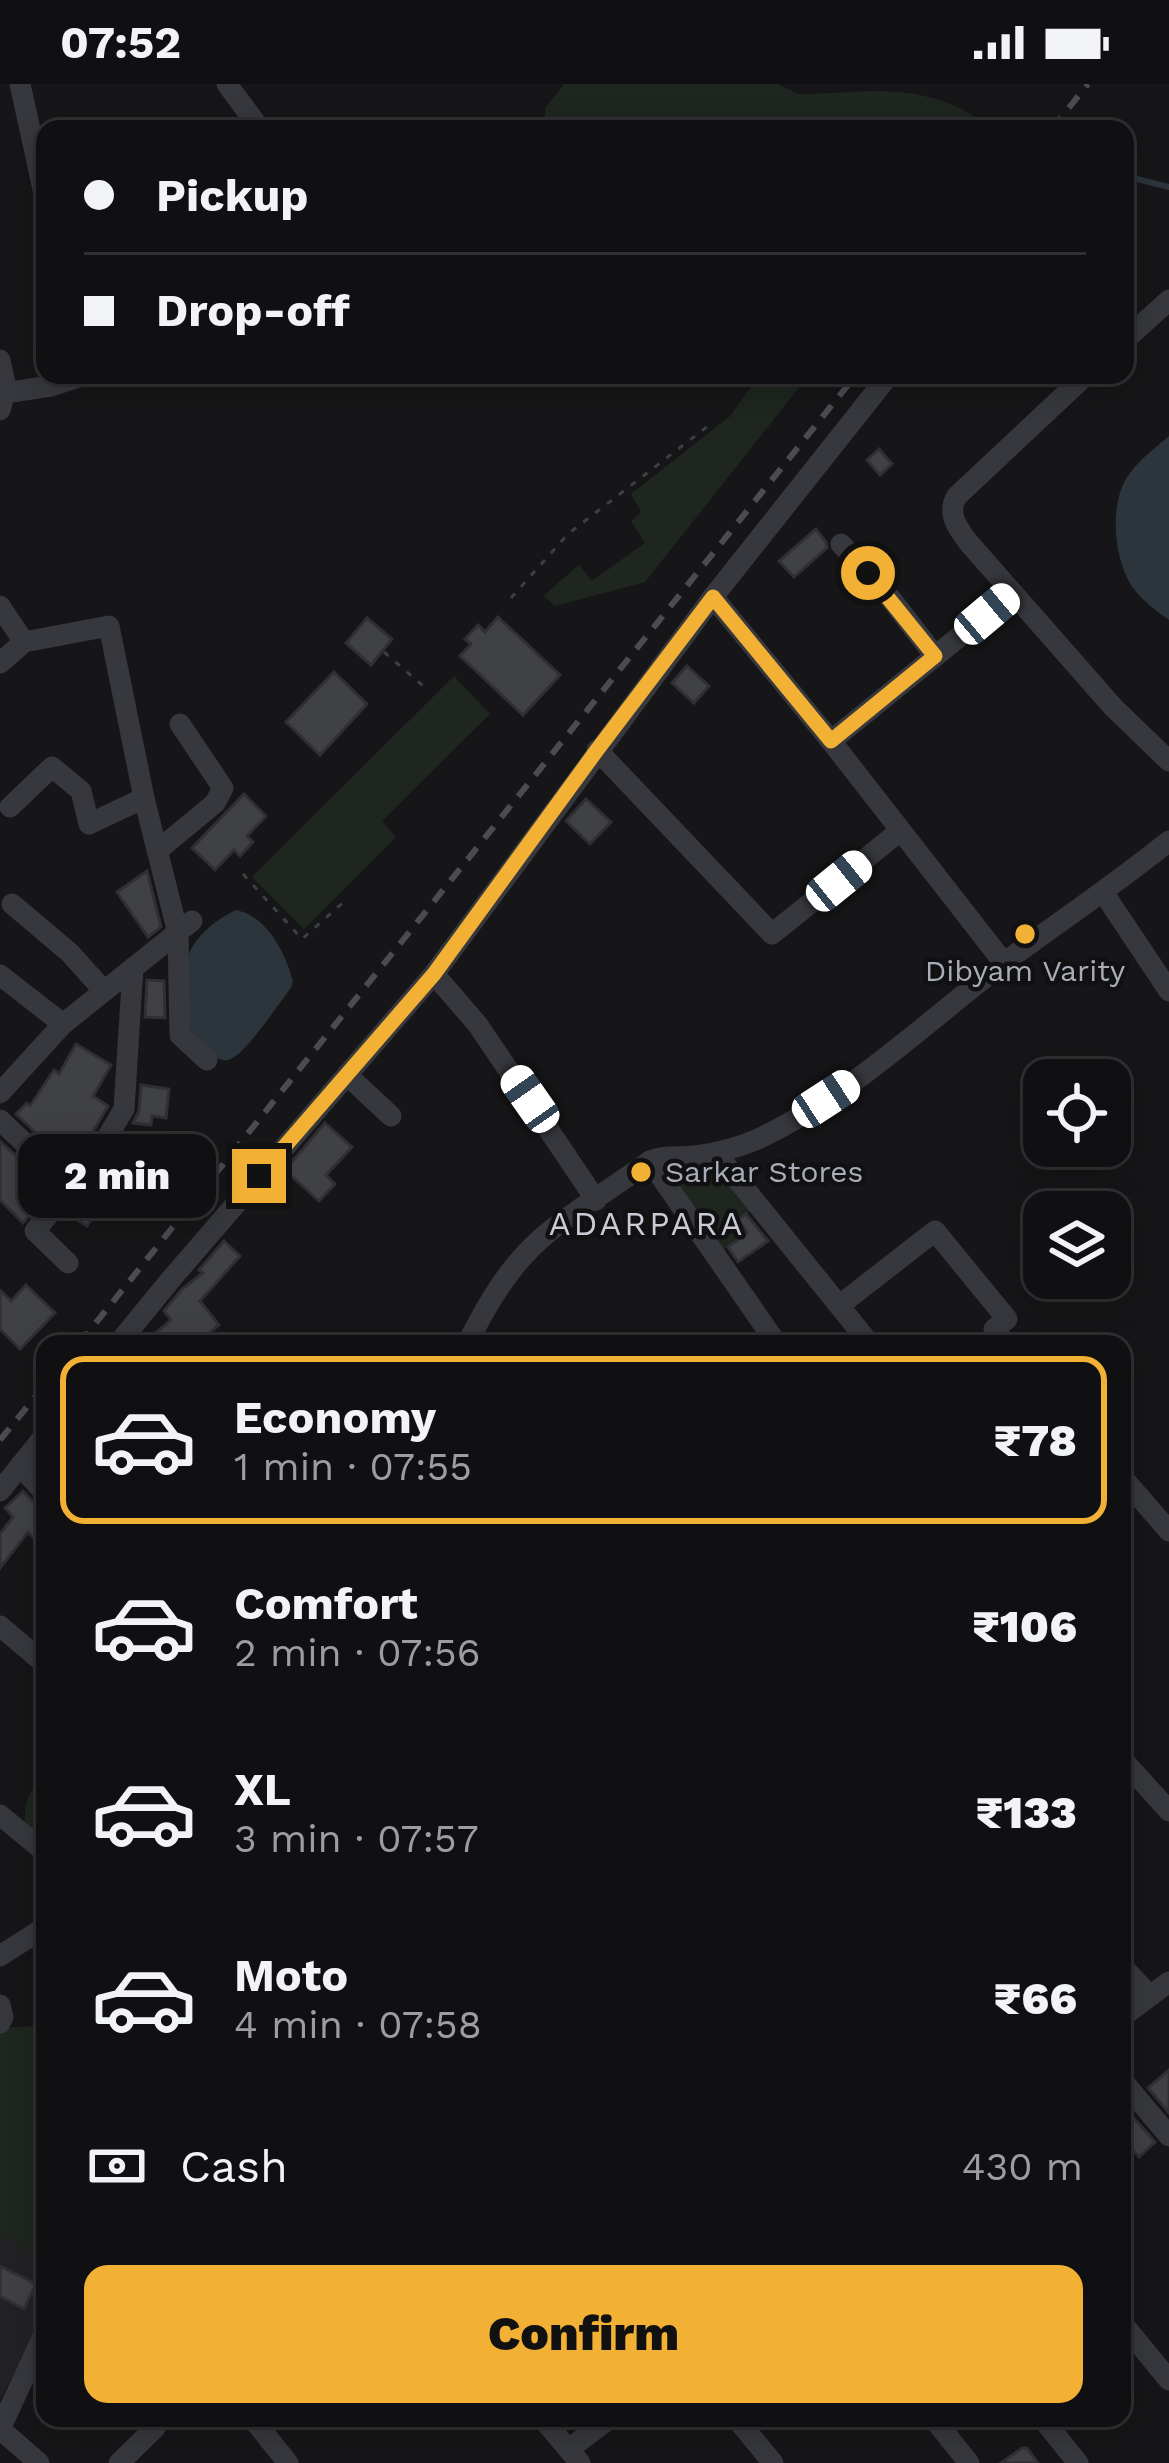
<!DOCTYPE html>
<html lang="en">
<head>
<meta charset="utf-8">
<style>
	:root { --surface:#101012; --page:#19191b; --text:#f1f3f6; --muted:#9c9d9f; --line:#303032; --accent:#f2b134 }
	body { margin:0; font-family:"Work Sans",sans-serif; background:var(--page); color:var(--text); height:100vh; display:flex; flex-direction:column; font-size:45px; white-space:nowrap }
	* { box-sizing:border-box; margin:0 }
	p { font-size:39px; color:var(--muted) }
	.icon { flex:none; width:66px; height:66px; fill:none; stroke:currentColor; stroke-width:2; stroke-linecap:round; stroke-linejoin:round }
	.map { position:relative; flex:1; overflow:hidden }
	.sheet { position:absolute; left:36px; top:1251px; width:1095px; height:1092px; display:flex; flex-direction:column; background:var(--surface); border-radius:24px; box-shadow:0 6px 30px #0003,0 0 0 3px var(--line) }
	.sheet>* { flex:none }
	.hud { position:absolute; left:36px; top:36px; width:1098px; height:264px; border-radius:24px; box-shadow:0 6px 30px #0003,0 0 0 3px var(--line); display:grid; align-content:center; height:264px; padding:0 48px; background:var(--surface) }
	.fabs { position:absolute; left:1023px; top:975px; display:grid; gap:24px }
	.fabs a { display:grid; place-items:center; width:108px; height:108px; border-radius:24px; background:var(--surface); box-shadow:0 6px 30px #0003,0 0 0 3px var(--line); font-size:60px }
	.end { position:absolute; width:54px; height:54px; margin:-27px; border:15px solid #f2b134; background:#111; box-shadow:0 0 0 6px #111 }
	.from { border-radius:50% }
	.bubble { position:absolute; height:84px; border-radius:24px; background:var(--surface); box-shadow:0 6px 30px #0003,0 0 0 3px var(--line); font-size:39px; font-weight:800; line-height:84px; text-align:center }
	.car { position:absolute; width:36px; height:72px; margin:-36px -18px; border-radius:15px; box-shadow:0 0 9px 3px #0007; background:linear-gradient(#fff 24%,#345 0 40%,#fff 0 76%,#345 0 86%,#fff 0) }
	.hud b { display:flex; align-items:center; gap:42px; height:114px; font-size:45px }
	.hud b+b { border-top:3px solid var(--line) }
	.hud i { width:30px; height:30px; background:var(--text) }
	ul { padding:21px 0 0; list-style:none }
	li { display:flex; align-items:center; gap:36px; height:168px; margin:0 24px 18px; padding:0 24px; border:6px solid transparent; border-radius:24px }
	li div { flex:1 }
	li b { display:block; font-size:45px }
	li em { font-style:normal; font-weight:800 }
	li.current { border-color:var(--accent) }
	li>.icon { width:108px; height:108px; stroke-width:1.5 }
	.pay { display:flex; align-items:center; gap:30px; height:132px; padding:0 48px; font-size:45px }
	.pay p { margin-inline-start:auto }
	.button { display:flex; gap:24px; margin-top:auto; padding:24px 48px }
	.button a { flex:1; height:138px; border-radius:24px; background:var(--accent); color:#111; font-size:48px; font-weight:800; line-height:138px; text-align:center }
	.status { display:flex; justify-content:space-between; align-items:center; height:84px; padding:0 60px; background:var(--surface); direction:ltr }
	.status svg { height:33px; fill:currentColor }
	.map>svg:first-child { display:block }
</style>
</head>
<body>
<div class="status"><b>07:52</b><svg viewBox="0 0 49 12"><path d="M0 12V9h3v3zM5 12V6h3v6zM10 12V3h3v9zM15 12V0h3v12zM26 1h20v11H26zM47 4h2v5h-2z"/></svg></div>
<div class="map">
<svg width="1169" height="2379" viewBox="0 0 1169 2379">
	<rect width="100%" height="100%" fill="#161618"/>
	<!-- built -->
	<polygon fill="#222225" points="0,2149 45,2173 45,2229 0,2316"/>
	<!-- green -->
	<g fill="#1e261f">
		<path d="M564 0H777L799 10H814C880 6 938 0 991 45H545V24Z"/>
		<polygon points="759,291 809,291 645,498 555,522 543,512 579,481 592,497 645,459 631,437 641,428 631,410 730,332"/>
		<polygon points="454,592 490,630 382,737 396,753 304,845 252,793"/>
		<polygon points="709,1072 750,1127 738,1135 747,1149 723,1166 668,1085 690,1082"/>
		<path d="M45 1694V1767L25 1745C24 1723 25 1707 45 1694Z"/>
		<polygon points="45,1942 45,2173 0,2149 0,1947 12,1943"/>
	</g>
	<!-- water -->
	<g fill="#2c353c">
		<path d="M1169 352V536C1156 527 1142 516 1133 504 1115 478 1110 430 1123 401 1132 381 1153 366 1169 352Z"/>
		<path d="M236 826C267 832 285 868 293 897L291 904C279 919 247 968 231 975 216 982 195 956 190 944 186 932 185 882 189 870 197 850 217 835 236 826Z"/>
	</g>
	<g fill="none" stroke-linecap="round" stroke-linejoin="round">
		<!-- stream -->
		<polyline stroke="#2c353c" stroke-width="6" points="1125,92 1169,103"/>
	</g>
	<!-- building -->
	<g fill="#404145" stroke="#303034" stroke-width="3">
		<polygon points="879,365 892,380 880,391 867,376"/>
		<polygon points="816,445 826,458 827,464 794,493 779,477"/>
		<polygon points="498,533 560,591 523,631 460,572 471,560 465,555 478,541 485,548"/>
		<polygon points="367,534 392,555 371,581 346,559"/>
		<polygon points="687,582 709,602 694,619 672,599"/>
		<polygon points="334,588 367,620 320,671 286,638"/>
		<polygon points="244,710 266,732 247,752 253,758 240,772 234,766 215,786 192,764"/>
		<polygon points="586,715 611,738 590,760 566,737"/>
		<polygon points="147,787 161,843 148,853 117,808"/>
		<polygon points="147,896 164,897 165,934 145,933"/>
		<polygon points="76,960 111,981 93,1012 108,1022 84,1063 70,1081 16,1030 27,1019 30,1022 54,986 59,990"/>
		<polygon points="141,1001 169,1005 166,1034 152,1032 151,1041 133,1039 139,1027"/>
		<polygon points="325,1039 352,1063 326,1091 335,1100 319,1117 285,1086"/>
		<polygon points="0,1057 51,1104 23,1139 0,1116"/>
		<polygon points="118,1064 153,1077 145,1101 140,1113 112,1101 87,1142 68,1130"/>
		<polygon points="746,1130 768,1157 738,1178 728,1163 747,1149 738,1135"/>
		<polygon points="224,1157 240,1172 200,1217 219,1241 195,1260 142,1260 171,1236 164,1227 182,1205 203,1189 199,1186"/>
		<polygon points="26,1201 55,1229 20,1265 0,1245 0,1206 11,1217"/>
		<polygon points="23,1407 35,1420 45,1424 45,1447 36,1456 28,1448 0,1484 0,1450 13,1433 5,1424"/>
		<polygon points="1169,1986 1169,2029 1148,2004"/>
		<polygon points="1133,2033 1155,2058 1139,2073 1130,2063 1122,2070 1122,2043"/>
		<polygon points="0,2182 36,2200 24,2225 0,2212"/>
		<polygon points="1022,2364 1027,2364 1038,2379 1001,2379"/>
	</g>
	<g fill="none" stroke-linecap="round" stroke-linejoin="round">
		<!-- path -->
		<g stroke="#3d3f44" stroke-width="3" stroke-dasharray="6 9" stroke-linecap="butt">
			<polyline points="511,514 568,450 708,342"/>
			<polyline points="384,568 429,607"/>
			<polyline points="243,790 302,855 347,815"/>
		</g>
		<!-- minor -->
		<g stroke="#37383d" stroke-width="21">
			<polyline points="20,0 45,114"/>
			<polyline points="227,0 260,45"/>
			<polyline points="1125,256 1169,216"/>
			<polyline points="0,276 6,304 0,326"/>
			<path d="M1086 291 957 412C946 429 958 445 969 459L1113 623 1169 677"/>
			<polyline points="5,309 51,302 85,291"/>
			<polyline points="841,460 891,515 935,572"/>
			<polyline points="713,513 831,657 1004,879"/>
			<polyline points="0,522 24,558 109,542 144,714 178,849 180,951 207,976"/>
			<polyline points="0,579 24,558"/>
			<polyline points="831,657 1013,509"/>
			<polyline points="597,666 772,850 900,747"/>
			<polyline points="10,723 52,683 81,707 89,740 144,714"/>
			<polyline points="157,767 215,719 223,704 180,640"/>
			<polyline points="1103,808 1169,907"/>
			<polyline points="12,820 70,869 104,907"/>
			<polyline points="434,890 478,941 596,1116"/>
			<polyline points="0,891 63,940"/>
			<polyline points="347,991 391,1032"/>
			<polyline points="0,1009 63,940 192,837"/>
			<polyline points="0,1036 71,1103 35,1147 68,1179"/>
			<polyline points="716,1069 870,1260"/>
			<polyline points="650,1077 777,1260"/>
			<polyline points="71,1103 96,1072 124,1025 133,884"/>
			<polyline points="840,1221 935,1147 1007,1235 994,1245 1007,1260"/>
			<polyline points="118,1260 172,1194 434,890 713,513 889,291"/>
			<path d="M467 1260C488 1218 512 1177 550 1147 581 1122 617 1101 650 1077 665 1071 679 1074 695 1072 717 1069 738 1064 758 1055 850 1012 925 939 1005 878 1060 837 1116 800 1169 757"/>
			<polyline points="20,1382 45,1409"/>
			<polyline points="1122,1393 1169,1447"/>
			<polyline points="0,1407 45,1351"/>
			<polyline points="0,1542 45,1580"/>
			<polyline points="1122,1675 1169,1727"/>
			<polyline points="0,1731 45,1768"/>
			<polyline points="0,1872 45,1843"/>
			<polyline points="1122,1882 1150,1912"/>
			<polyline points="0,1921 3,1933 0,1939"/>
			<polyline points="1122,1933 1169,1898"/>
			<polyline points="1122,1996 1169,2052"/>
			<polyline points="1122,2239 1169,2296"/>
			<polyline points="252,2334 288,2379"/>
			<polyline points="542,2334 580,2379"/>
			<polyline points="736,2334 773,2379"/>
			<polyline points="933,2334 969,2379"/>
			<polyline points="1042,2334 1078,2379"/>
			<polyline points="0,2345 45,2248"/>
			<polyline points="0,2345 39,2379"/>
			<polyline points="569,2365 610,2334"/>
			<polyline points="119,2379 155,2344"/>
		</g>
		<!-- rail -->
		<g stroke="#4a4c52" stroke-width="6" stroke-dasharray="15 12" stroke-linecap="butt">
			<polyline points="1052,45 1088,0"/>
			<polyline points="79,1260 856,291"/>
			<polyline points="0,1356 45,1301"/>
		</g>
	</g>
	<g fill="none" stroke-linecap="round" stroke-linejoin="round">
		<!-- route -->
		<polyline stroke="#f2b134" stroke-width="15" points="259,1092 434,890 597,666 713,513 831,657 935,572 868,489"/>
	</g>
	<!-- markers -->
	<g fill="#f2b134" stroke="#111113" stroke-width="4.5">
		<circle cx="1025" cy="850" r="12"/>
		<circle cx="641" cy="1088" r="12"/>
	</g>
	<g text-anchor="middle" stroke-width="9" stroke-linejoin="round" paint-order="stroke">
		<!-- poi labels -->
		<g font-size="30" fill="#a8adb8" stroke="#111113">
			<text x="1025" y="897">Dibyam Varity</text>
			<text x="665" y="1098" text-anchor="start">Sarkar Stores</text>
		</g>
		<!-- neighbourhood labels -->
		<g font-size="33" letter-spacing="3" fill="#c9ccd4" stroke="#111113">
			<text x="647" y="1151">ADARPARA</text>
		</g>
	</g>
</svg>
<div class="fabs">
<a><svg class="icon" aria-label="locate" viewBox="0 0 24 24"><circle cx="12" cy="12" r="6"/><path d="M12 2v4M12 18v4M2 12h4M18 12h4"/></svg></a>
<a><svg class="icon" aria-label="layers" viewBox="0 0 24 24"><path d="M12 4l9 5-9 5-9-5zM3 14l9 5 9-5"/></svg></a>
</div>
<i class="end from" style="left:868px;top:489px"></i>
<i class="end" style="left:259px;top:1092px"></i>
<div class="bubble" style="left:18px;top:1050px;width:198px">2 min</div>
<i class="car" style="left:987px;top:530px;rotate:50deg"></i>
<i class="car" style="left:839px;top:797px;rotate:51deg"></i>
<i class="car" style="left:530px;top:1015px;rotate:325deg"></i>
<i class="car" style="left:826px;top:1015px;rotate:57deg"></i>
<div class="hud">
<b><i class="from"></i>Pickup</b>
<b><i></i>Drop-off</b>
</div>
<section class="sheet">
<ul>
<li class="current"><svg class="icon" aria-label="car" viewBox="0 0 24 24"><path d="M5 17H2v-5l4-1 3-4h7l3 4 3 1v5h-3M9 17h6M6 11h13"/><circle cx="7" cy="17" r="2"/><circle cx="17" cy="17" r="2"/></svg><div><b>Economy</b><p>1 min · 07:55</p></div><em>₹78</em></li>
<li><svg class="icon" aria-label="car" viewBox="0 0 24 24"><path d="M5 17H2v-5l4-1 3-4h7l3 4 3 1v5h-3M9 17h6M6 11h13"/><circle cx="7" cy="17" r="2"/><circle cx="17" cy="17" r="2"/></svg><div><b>Comfort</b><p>2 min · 07:56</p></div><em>₹106</em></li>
<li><svg class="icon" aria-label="car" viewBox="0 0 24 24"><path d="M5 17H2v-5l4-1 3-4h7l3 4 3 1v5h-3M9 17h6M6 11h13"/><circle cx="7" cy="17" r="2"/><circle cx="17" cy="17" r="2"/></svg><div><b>XL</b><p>3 min · 07:57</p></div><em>₹133</em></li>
<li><svg class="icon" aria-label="car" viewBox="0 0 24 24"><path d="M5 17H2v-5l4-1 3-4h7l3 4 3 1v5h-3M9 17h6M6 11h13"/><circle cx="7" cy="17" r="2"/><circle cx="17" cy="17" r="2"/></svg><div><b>Moto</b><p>4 min · 07:58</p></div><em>₹66</em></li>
</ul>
<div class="pay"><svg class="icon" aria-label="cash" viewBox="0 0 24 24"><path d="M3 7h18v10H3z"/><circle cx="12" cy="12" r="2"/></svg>Cash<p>430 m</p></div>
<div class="button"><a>Confirm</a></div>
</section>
</div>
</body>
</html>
